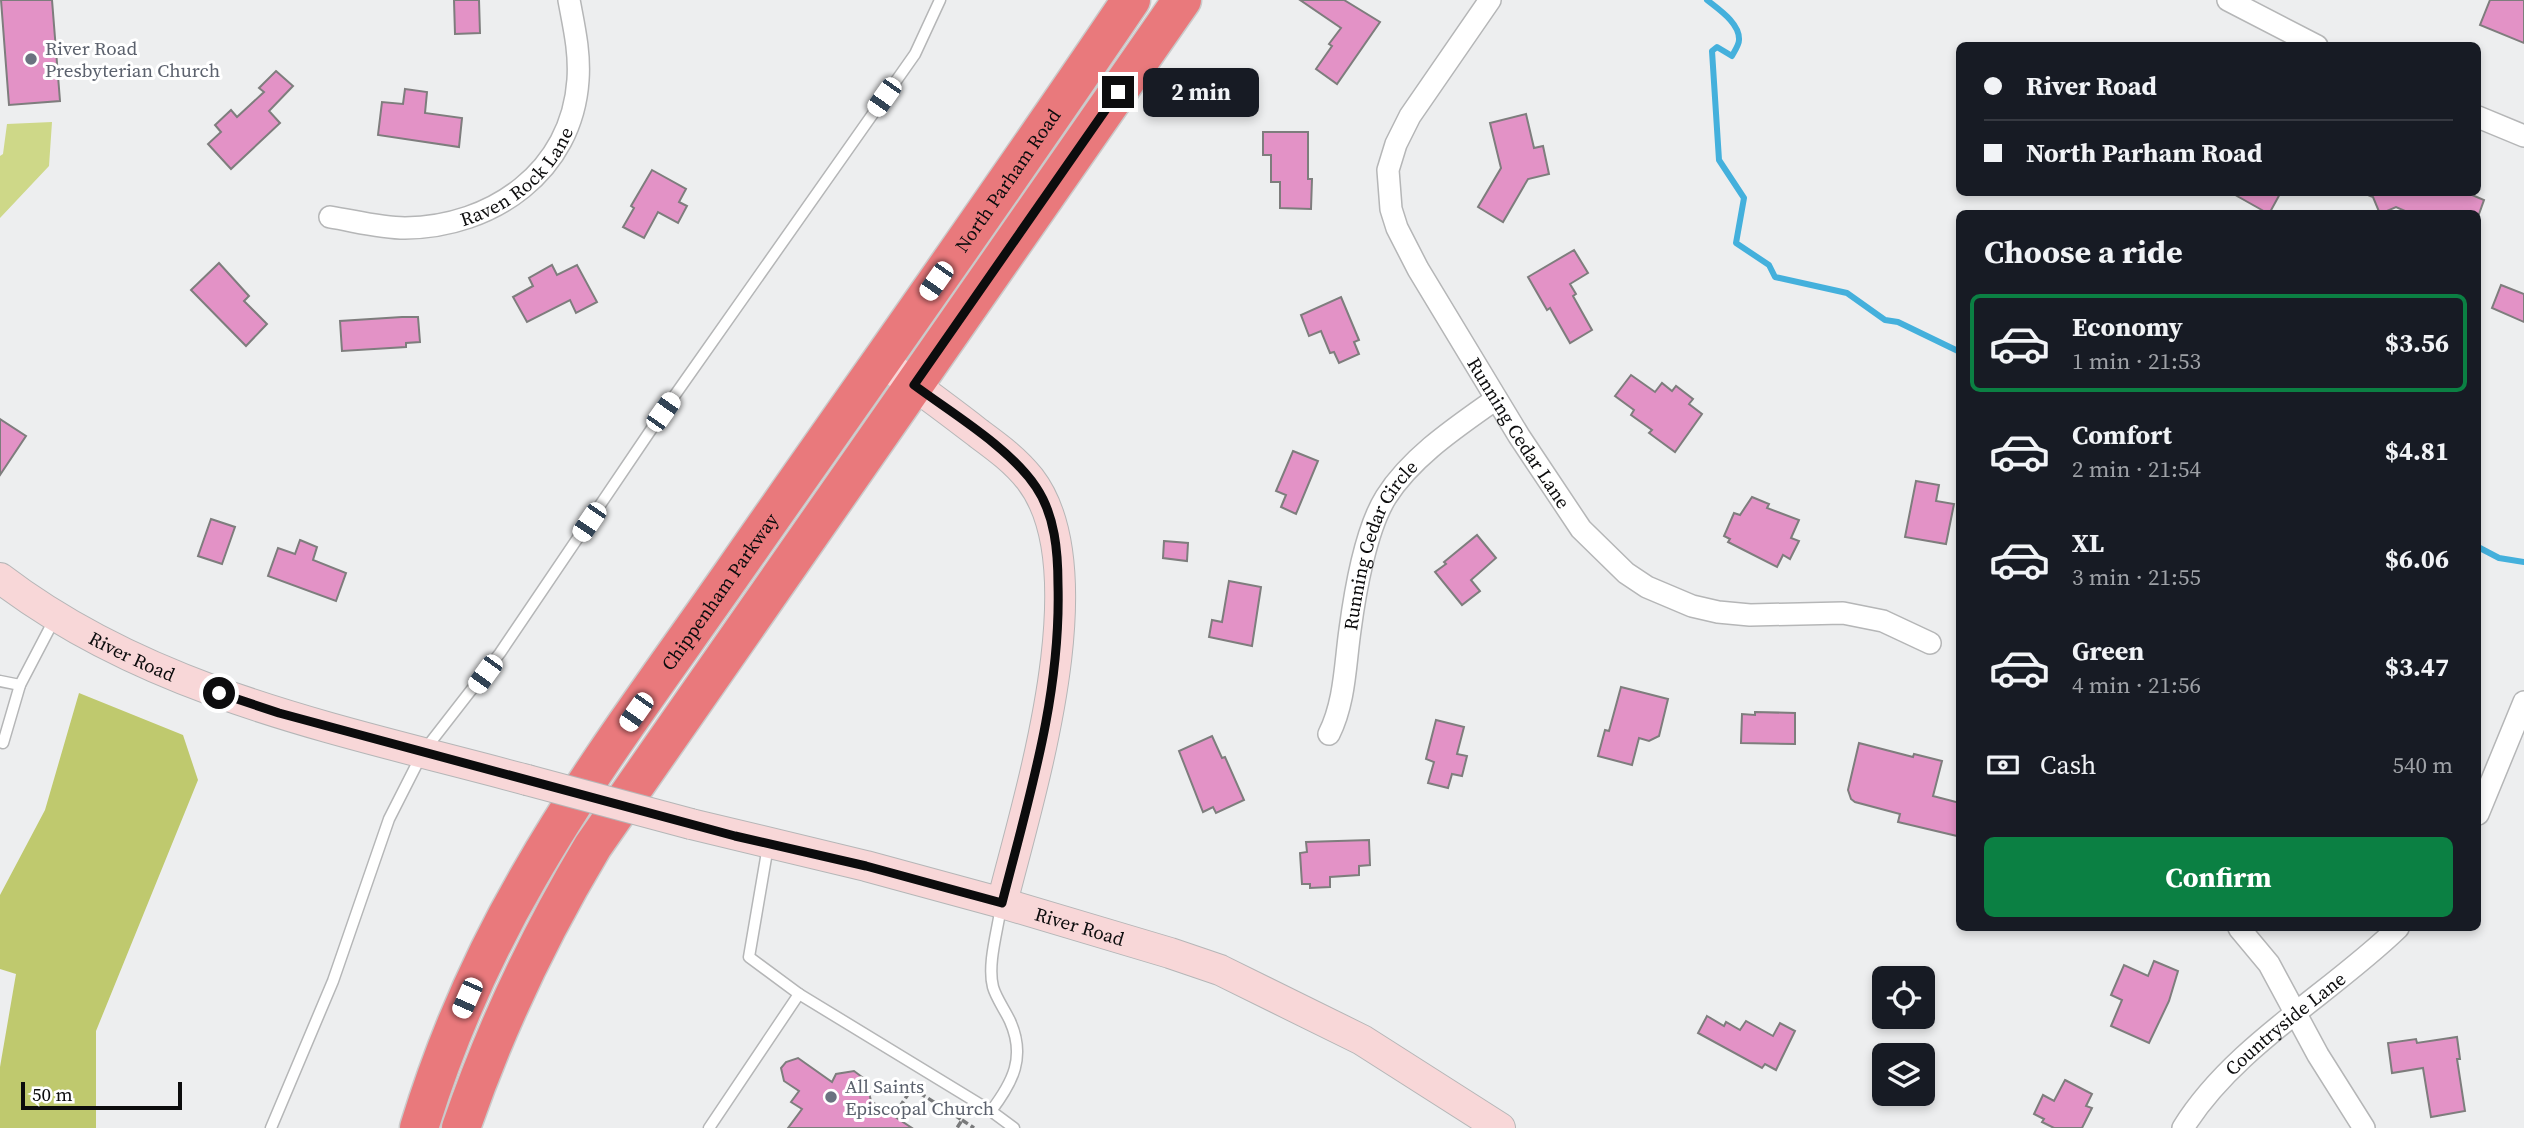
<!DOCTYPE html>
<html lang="en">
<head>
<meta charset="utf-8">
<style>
	:root { --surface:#171b24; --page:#242831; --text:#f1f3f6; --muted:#9ea1a6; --line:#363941; --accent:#0b8043 }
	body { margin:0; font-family:"Source Serif 4",serif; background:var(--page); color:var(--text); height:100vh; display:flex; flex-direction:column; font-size:26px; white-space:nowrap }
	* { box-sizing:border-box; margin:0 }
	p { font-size:23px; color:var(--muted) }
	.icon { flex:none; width:38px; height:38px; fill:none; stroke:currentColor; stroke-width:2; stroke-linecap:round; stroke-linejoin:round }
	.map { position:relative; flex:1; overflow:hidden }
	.sheet { position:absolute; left:1956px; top:210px; width:525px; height:721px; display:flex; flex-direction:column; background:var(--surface); border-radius:10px; box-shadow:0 4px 10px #0003 }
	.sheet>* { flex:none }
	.top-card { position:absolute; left:1956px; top:42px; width:525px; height:154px; border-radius:10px; box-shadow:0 4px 10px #0003; display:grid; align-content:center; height:154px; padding:0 28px; background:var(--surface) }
	.tools { position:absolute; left:1872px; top:966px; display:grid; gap:14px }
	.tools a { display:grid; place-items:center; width:63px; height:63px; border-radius:10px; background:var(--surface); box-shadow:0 4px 10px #0003; font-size:35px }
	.scale { position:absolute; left:21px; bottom:18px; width:161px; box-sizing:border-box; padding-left:7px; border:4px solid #0c0c0d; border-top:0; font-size:19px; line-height:24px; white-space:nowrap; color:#0c0c0d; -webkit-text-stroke:5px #fff; paint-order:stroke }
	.end { position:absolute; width:32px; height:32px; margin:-16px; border:9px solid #0c0c0d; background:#fff; box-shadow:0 0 0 4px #fff }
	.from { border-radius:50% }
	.bubble { position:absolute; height:49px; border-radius:10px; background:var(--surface); box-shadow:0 4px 10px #0003; font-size:23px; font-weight:700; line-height:49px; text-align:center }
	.car { position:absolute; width:21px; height:42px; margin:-21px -10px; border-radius:9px; box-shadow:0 0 5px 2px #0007; background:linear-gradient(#fff 24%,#345 0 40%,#fff 0 76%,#345 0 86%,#fff 0) }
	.top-card b { display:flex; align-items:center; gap:24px; height:66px; font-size:26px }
	.top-card b+b { border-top:2px solid var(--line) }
	.top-card i { width:18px; height:18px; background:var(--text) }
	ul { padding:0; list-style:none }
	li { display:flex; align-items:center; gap:21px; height:98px; margin:0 14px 10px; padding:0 14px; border:4px solid transparent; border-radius:10px }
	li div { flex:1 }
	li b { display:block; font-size:26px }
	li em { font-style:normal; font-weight:700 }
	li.current { border-color:var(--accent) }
	li>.icon { width:63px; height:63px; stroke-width:1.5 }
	h2 { padding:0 28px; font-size:32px; line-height:84px }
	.pay { display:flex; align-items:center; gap:18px; height:77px; padding:0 28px; font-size:26px }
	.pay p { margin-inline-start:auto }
	.button { display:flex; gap:14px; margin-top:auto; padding:14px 28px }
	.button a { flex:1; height:80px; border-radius:10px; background:var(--accent); color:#fff; font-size:28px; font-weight:700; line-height:80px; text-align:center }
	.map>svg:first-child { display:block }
</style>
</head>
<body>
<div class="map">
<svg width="2524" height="1128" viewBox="0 0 2524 1128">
	<rect width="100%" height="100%" fill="#edeeef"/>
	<!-- green -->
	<polygon fill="#ced888" points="52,122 49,166 0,218 0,156 3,154 7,124"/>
	<!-- forest -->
	<polygon fill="#bfc96e" points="79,693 183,735 198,780 96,1031 96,1128 0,1128 0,1067 16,974 0,969 0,895 45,810"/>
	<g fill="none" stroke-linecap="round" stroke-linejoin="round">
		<!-- stream -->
		<g stroke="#44b0dc" stroke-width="6">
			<path d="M1707 0C1718 9 1740 23 1739 40 1739 45 1734 52 1732 56L1717 47 1712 51 1719 160 1744 198 1736 243 1769 265 1775 277 1847 293 1885 320 1898 322 1960 352"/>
			<polyline points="2478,547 2499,558 2524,562"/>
		</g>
	</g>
	<!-- building -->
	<g fill="#e392c6" stroke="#7e7d7d" stroke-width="2">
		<polygon points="1,0 52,0 60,101 9,105"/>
		<polygon points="454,0 479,0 480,33 455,34"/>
		<polygon points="1300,0 1344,0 1380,22 1337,84 1316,69 1332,46 1329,44 1341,28"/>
		<polygon points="2490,0 2524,0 2524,43 2480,25"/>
		<polygon points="276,71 293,86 269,111 280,123 231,169 208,144 221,132 215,125 231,110 237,117 264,92 259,88"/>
		<polygon points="405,89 427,92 425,113 462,118 459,147 378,135 382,102 403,104"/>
		<polygon points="1526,114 1534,148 1543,146 1549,174 1528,179 1503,222 1478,207 1501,168 1490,123"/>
		<polygon points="1263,132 1308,132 1308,179 1312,179 1311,209 1280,208 1280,182 1271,182 1271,155 1263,155"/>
		<polygon points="652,170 686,189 679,202 687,206 678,223 658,212 644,238 623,227 634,208 631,206"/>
		<polygon points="2230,192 2281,192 2269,214"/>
		<polygon points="2465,192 2484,200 2479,214 2412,214 2396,207 2380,214 2373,197 2363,193"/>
		<polygon points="1574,250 1588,273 1570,284 1576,294 1573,296 1592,330 1570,343 1550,308 1547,310 1528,277"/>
		<polygon points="219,263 249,296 244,301 267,324 246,346 191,290"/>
		<polygon points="552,265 557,275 577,265 597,302 576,313 570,300 527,322 513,297 533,286 529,278"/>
		<polygon points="2501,285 2524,294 2524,322 2492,308"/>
		<polygon points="1341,297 1359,340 1354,342 1359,354 1339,363 1334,352 1330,353 1321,331 1309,336 1301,315"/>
		<polygon points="402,317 418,317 420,342 406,343 406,347 342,351 340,321"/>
		<polygon points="1631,375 1655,392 1662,383 1672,391 1676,386 1693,399 1689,404 1702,414 1675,452 1649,433 1652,430 1631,415 1634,410 1615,396"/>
		<polygon points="0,419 26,436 0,475"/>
		<polygon points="1293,451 1318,461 1296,514 1281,507 1286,495 1276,491"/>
		<polygon points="1916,481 1939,485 1936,501 1954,504 1946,544 1905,537"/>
		<polygon points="1752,497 1769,504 1767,508 1799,520 1791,538 1799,541 1790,559 1783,555 1777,567 1728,542 1730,539 1724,536 1734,513 1740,515"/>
		<polygon points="211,519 235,527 222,564 198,556"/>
		<polygon points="1477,535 1496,558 1471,580 1480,591 1462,605 1435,572 1446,564 1444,562"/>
		<polygon points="300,540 317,547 313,560 346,573 336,601 268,576 278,548 295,554"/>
		<polygon points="1164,541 1188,543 1187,561 1163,558"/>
		<polygon points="1229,581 1261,587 1252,646 1209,637 1212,620 1222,622"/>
		<polygon points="1621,687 1668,699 1659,736 1649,741 1639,738 1632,765 1598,756 1605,730 1609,731"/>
		<polygon points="1755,712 1795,713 1795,744 1741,743 1742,714 1755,715"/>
		<polygon points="1436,720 1464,727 1457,754 1467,756 1462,776 1452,774 1448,788 1428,783 1434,762 1426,759"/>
		<polygon points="1212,736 1222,758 1225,757 1244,800 1216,813 1213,807 1203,812 1179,751"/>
		<polygon points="1859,743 1913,757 1914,754 1942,761 1933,796 1960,803 1960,823 1957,836 1898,822 1900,814 1855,802 1851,799 1848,790"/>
		<polygon points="1369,840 1370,865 1359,866 1359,875 1330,877 1330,887 1310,888 1310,884 1302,884 1300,853 1307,852 1306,842"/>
		<polygon points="2154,961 2178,971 2169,1001 2149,1043 2111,1026 2122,1000 2111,995 2124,965 2148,976"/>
		<polygon points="1707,1016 1724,1026 1726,1022 1740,1030 1746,1021 1773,1036 1780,1023 1795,1031 1776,1070 1765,1064 1762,1068 1698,1033"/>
		<polygon points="2457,1037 2460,1059 2457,1059 2465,1111 2431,1117 2423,1068 2392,1073 2388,1043 2416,1039 2417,1043"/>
		<polygon points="798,1058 832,1082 836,1074 854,1071 866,1080 871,1101 912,1128 788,1128 802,1109 791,1102 799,1091 784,1081 781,1068 786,1062"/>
		<polygon points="2065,1080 2092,1094 2086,1106 2092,1108 2082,1128 2054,1128 2042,1122 2044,1119 2034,1114 2043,1095 2054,1101"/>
	</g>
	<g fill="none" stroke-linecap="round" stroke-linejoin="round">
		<!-- lane casing -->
		<g stroke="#b5b6b7" stroke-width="13">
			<g id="lane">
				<polyline points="0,681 20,685"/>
				<polyline points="0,742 3,743 20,685 55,618"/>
				<polyline points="768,846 749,957 799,994 991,1111 1014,1128"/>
				<path d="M991 1111C1013 1082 1026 1057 1010 1021 1005 1010 996 998 993 987 987 964 998 929 1001 906"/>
				<polyline points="271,1128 333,981 389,819 423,752 500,653 663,412 915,54 940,0"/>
				<polyline points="709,1128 799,994"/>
			</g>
		</g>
		<!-- street casing -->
		<g stroke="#b5b6b7" stroke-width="24">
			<g id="street">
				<path id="s1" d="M1490 0 1410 116 1396 144 1388 170 1391 209 1397 228 1418 269 1519 436 1581 529 1626 573 1647 587 1692 606 1718 612 1750 615 1843 613 1883 621 1930 643"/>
				<polyline points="2228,0 2317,46"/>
				<polyline points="2478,117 2524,136"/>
				<path id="s2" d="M330 217C355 221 380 228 405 228 493 227 572 171 578 80 580 52 574 27 569 0"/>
				<path id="s3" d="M1329 734C1345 702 1345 665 1350 630 1355 592 1366 529 1386 497 1412 456 1458 426 1496 399"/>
				<polyline points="2478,814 2524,702"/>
				<polyline points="2239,928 2269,964 2318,1055 2364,1128"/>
				<path id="s4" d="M2183 1128C2233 1047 2330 994 2398 928"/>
			</g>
		</g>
		<!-- secondary casing -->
		<g stroke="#b5b6b7" stroke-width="32">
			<g id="secondary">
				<path d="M880 360C913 384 946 408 978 433 997 447 1015 460 1030 479 1101 571 1028 799 1002 903"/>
				<path id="s5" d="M0 578C153 695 346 731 527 780"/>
				<path id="s6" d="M691 824 866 866 1002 903 1170 953 1220 970 1362 1040 1500 1128"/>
			</g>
		</g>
		<!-- highway casing -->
		<g stroke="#cacaca" stroke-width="41">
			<g id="highway">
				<path id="s7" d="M419 1128C446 1040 483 955 529 876 589 771 663 673 732 574 865 383 1001 193 1131 0"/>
				<path d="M461 1128C495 1029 539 936 593 846L1182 0"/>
			</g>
		</g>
		<!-- path -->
		<g stroke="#797a7b" stroke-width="3.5" stroke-dasharray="7 3.5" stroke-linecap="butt">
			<polyline points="894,1116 912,1088 962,1120 957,1128"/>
			<polyline points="962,1120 974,1128"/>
		</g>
		<!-- lane -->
		<use href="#lane" stroke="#fff" stroke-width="10"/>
		<!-- street -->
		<use href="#street" stroke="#fff" stroke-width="21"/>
		<!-- secondary -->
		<use href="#secondary" stroke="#f8d7d8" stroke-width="30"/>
		<!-- highway -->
		<use href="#highway" stroke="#e9797c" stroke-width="38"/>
		<!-- secondary-bridge casing -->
		<g stroke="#b5b6b7" stroke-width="32" stroke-linecap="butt">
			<polyline id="secondary-bridge" points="527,780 691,824"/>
		</g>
		<!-- secondary-bridge -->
		<use href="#secondary-bridge" stroke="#f8d7d8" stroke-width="30"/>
	</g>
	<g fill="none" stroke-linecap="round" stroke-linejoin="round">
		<!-- route -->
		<path stroke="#0c0c0d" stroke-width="9" d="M219 693 279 713 735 836 866 866 1002 903C1029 797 1061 695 1058 585 1058 552 1055 515 1036 487 1009 447 953 414 914 385L1118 92"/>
	</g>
	<!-- markers -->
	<g fill="#6b7280" stroke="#fff" stroke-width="2.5">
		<circle cx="31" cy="59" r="7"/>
		<circle cx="831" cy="1097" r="7"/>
	</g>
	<g text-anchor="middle" stroke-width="6" stroke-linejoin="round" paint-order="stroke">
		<!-- worship labels -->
		<g font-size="19" fill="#5b616d" stroke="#fff" text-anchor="start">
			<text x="45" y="55">River Road<tspan x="45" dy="22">Presbyterian Church</tspan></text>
			<text x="845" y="1093">All Saints<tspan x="845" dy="22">Episcopal Church</tspan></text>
		</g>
		<!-- street labels -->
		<g font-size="19" fill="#0c0c0d" stroke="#fff">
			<text dy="7" stroke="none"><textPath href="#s2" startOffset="205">Raven Rock Lane</textPath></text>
			<text dy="7" stroke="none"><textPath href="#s7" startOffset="1120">North Parham Road</textPath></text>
			<text dy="7" stroke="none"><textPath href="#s1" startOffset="497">Running Cedar Lane</textPath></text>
			<text dy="7" stroke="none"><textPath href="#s3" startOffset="198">Running Cedar Circle</textPath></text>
			<text dy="7" stroke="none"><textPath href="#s7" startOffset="618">Chippenham Parkway</textPath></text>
			<text dy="7" stroke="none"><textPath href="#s5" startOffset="154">River Road</textPath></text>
			<text dy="7" stroke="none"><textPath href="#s6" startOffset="402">River Road</textPath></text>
			<text dy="7" stroke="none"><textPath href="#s4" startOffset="147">Countryside Lane</textPath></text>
		</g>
	</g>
</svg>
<div class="tools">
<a><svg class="icon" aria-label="locate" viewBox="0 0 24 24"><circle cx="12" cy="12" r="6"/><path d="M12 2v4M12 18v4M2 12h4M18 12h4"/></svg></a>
<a><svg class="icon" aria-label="layers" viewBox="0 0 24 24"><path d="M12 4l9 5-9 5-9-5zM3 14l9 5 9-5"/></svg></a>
</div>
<div class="scale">50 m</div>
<i class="end from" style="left:219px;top:693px"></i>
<i class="end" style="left:1118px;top:92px"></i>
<div class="bubble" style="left:1143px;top:68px;width:116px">2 min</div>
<i class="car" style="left:884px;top:97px;rotate:215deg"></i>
<i class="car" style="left:936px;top:281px;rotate:215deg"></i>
<i class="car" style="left:663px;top:412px;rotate:35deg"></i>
<i class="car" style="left:589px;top:522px;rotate:214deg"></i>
<i class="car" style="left:485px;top:674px;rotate:216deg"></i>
<i class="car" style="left:636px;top:712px;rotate:215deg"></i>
<i class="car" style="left:467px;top:998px;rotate:204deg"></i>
<div class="top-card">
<b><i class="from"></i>River Road</b>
<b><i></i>North Parham Road</b>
</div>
<section class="sheet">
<h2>Choose a ride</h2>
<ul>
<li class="current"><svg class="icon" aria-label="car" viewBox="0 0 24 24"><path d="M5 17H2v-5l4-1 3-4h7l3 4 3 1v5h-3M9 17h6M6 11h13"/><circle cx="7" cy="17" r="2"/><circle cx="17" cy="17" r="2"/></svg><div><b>Economy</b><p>1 min · 21:53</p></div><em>$3.56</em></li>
<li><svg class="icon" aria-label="car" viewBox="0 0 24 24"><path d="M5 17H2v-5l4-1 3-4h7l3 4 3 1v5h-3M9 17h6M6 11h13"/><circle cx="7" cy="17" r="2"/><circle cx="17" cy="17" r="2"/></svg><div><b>Comfort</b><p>2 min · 21:54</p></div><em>$4.81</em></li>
<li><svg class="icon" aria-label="car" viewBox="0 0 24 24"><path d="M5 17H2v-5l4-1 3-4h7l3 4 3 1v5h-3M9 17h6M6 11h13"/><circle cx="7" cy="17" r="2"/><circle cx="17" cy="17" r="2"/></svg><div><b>XL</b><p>3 min · 21:55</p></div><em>$6.06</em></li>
<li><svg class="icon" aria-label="car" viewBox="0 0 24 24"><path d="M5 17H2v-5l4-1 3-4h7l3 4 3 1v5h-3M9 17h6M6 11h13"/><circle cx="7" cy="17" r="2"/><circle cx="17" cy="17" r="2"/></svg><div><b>Green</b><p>4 min · 21:56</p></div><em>$3.47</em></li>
</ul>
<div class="pay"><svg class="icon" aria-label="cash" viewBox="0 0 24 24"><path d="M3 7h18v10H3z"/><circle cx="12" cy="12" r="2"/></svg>Cash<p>540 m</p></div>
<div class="button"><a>Confirm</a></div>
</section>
</div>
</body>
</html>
